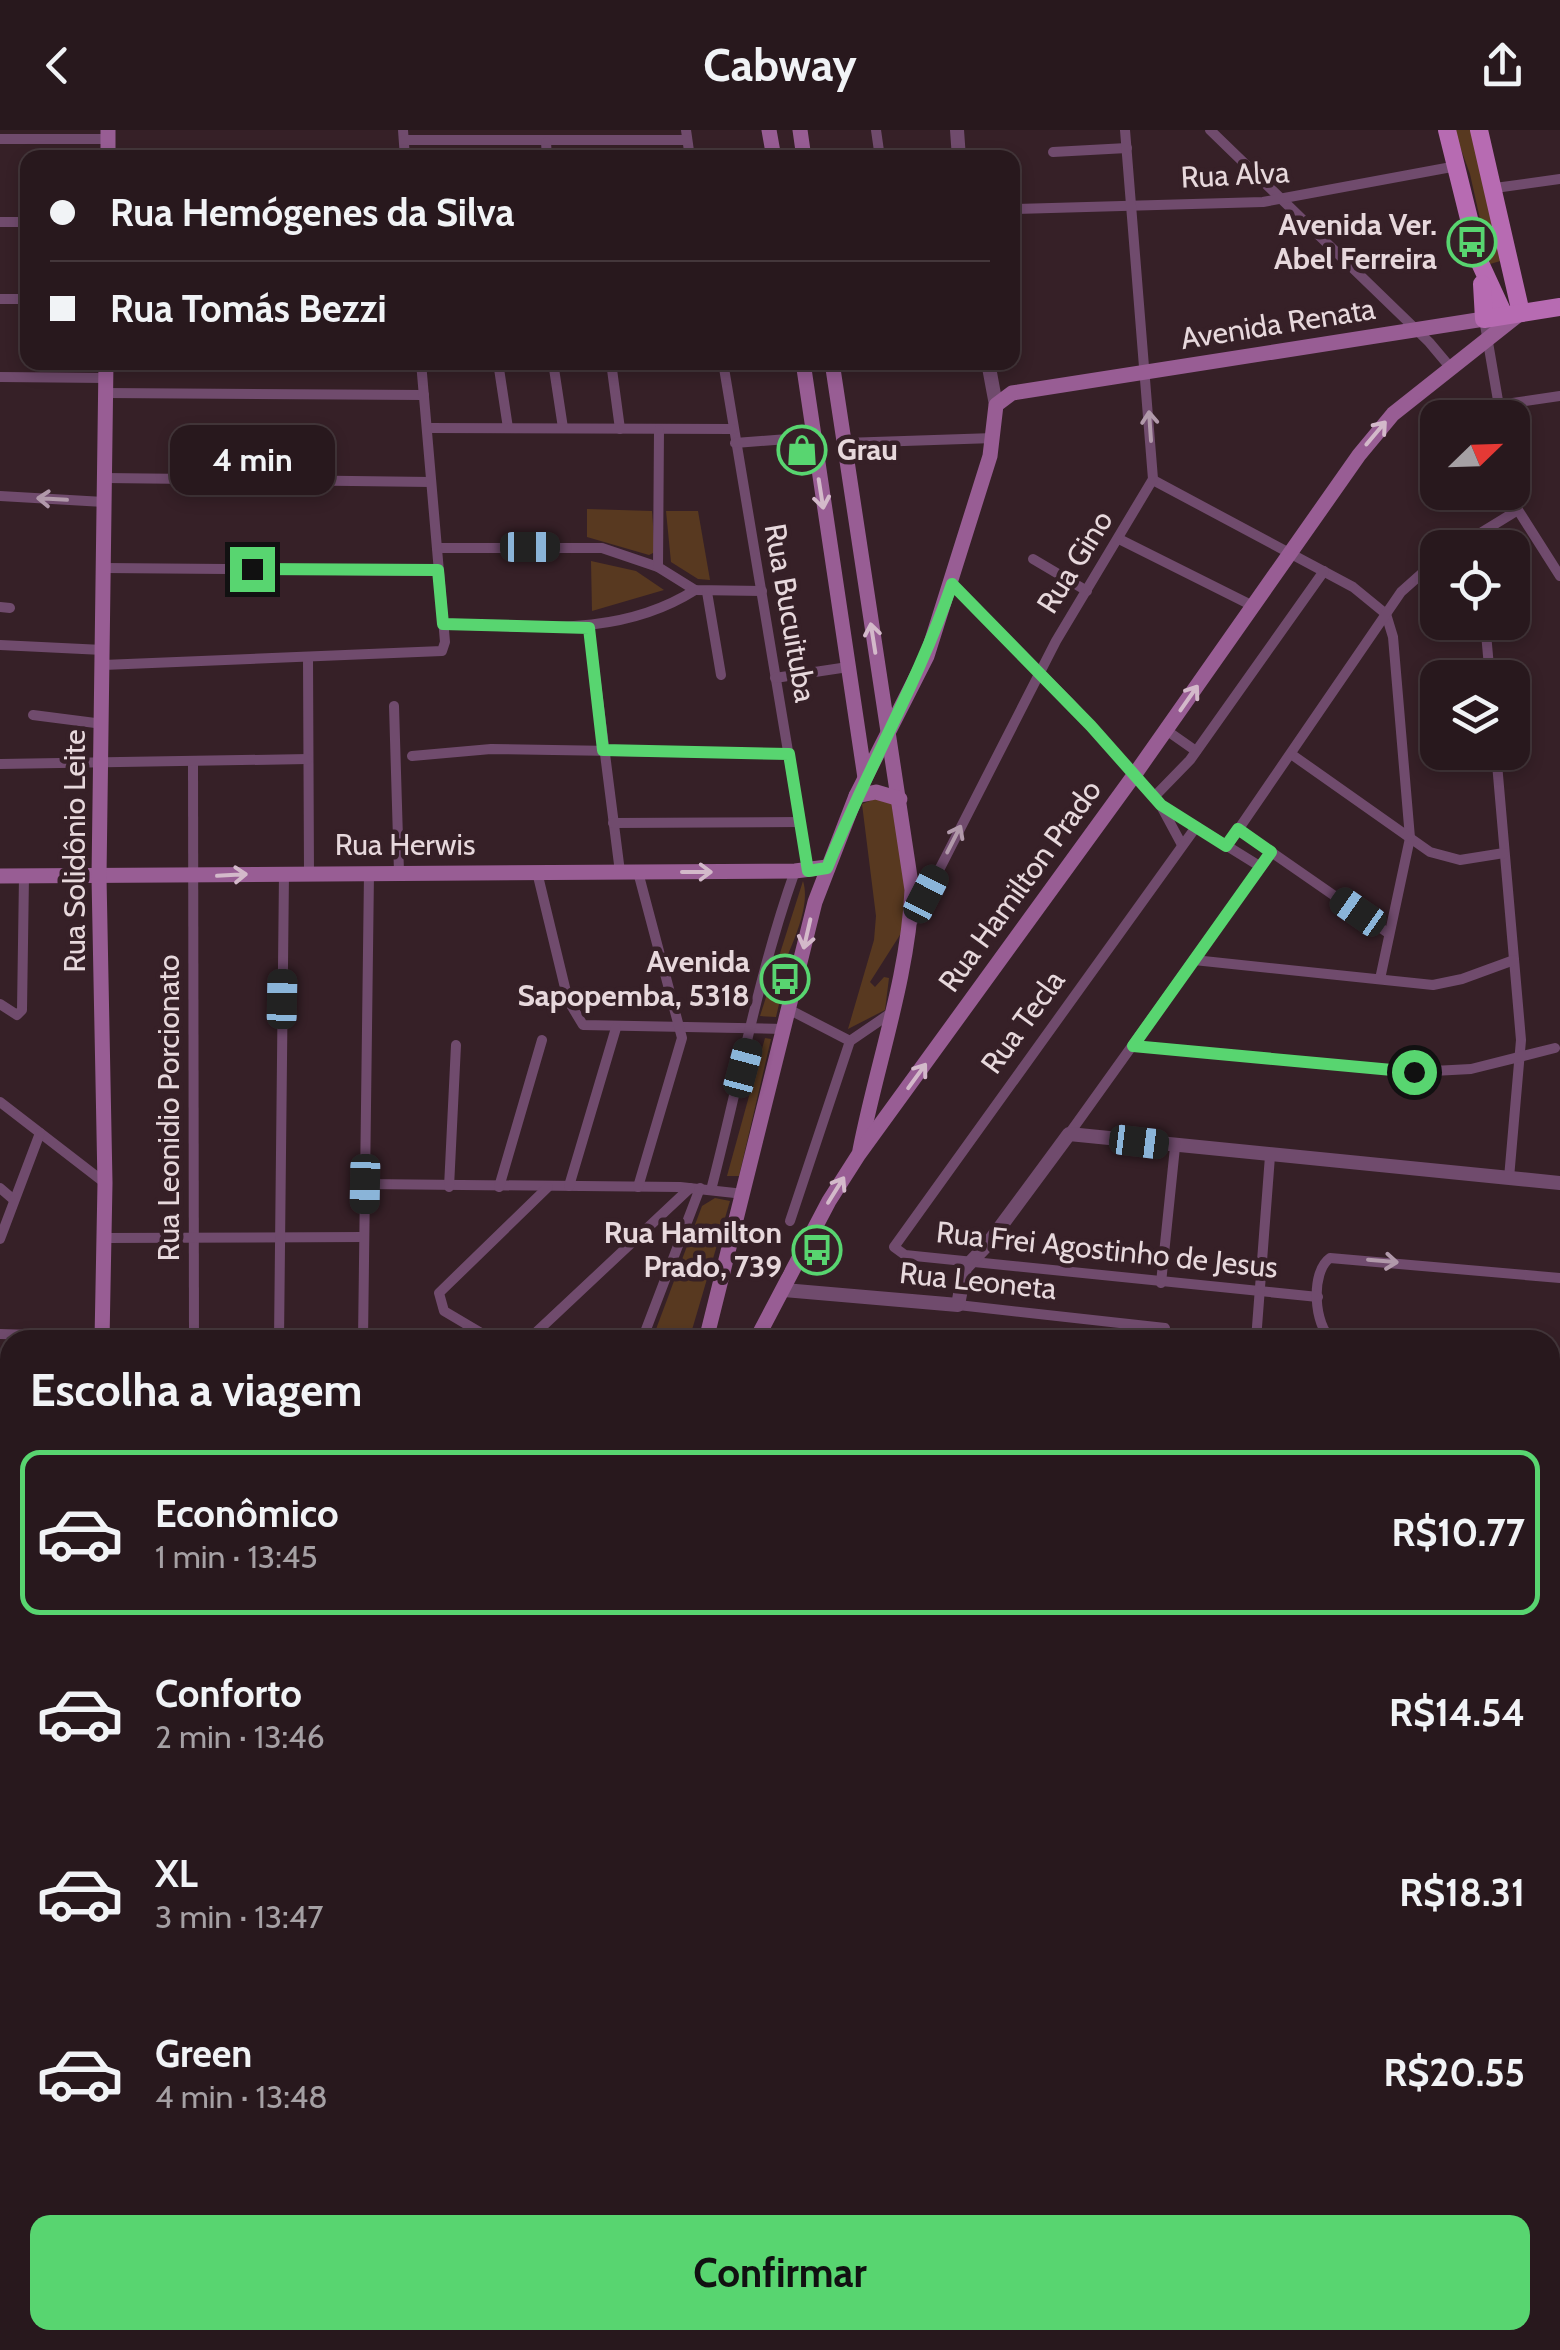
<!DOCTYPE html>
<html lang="pt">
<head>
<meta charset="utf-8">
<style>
	:root { --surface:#28181d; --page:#302126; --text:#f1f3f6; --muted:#a5a0a4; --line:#44373b; --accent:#58d570 }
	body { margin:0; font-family:Cabin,sans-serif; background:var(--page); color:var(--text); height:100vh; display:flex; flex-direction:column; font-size:38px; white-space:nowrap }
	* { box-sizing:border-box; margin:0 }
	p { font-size:32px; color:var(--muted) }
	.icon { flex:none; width:55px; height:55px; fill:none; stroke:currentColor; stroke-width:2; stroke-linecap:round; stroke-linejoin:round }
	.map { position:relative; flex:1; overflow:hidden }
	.side { position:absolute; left:0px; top:1200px; width:1560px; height:1020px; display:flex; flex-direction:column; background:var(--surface); border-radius:30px 30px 0 0; box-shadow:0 5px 15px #0003,0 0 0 2px var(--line) }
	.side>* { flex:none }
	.guide { position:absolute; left:20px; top:20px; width:1000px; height:220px; border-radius:20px; box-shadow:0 5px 15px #0003,0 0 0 2px var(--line); display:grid; align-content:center; height:220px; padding:0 30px; background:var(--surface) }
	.needle { width:65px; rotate:67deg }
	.fabs { position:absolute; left:1420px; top:270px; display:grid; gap:20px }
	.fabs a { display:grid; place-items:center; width:110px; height:110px; border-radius:20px; background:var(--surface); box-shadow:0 5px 15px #0003,0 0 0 2px var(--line); font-size:50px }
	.end { position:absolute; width:45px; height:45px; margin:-22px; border:12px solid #58d570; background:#111; box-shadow:0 0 0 5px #111 }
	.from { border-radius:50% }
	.bubble { position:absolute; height:70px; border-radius:20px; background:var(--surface); box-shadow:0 5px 15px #0003,0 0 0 2px var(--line); font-size:32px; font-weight:700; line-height:70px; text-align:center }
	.car { position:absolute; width:30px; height:60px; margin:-30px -15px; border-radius:12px; box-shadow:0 0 8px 2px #0007; background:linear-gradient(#222 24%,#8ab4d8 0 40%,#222 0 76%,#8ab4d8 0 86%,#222 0) }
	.guide b { display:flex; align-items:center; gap:35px; height:95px; font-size:38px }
	.guide b+b { border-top:2px solid var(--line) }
	.guide i { width:25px; height:25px; background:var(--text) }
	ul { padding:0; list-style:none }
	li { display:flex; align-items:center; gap:30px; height:165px; margin:0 20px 15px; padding:0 10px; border:5px solid transparent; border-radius:20px }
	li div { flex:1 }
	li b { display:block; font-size:38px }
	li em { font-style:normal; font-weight:700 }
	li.on { border-color:var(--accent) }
	li>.icon { width:90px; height:90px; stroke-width:1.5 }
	h2 { padding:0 30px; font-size:45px; line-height:120px }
	.button { display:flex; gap:20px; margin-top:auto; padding:20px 30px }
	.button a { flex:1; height:115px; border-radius:20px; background:var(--accent); color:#111; font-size:40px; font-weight:700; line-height:115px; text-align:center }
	header { display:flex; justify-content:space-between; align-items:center; height:130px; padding:0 30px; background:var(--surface); font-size:45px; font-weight:700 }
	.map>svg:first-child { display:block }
</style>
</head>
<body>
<header><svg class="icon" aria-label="back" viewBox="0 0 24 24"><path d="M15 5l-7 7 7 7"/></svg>Cabway<svg class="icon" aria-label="share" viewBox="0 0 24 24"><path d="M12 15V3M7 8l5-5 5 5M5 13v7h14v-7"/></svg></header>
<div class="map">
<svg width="1560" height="2220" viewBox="0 0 1560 2220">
	<rect width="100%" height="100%" fill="#362027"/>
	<!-- green -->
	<g fill="#583920">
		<polygon points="1454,0 1476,0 1504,130 1490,134 1470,44"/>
		<polygon points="587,379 652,381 655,422 649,425 587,407"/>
		<polygon points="666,381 698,381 710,450 698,449 671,432"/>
		<polygon points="591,431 636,441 664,460 592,481"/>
		<polygon points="882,666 895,677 906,748 905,797 870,852 875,857 884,847 889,848 885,880 848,899 874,810 876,786 862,674"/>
		<path d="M803 751C813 782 782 831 775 859L780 870 776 887 760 886Z"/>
		<polygon points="765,908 771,909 739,1046 727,1046"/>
		<polygon points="715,1068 730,1071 689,1210 652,1210 702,1076"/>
	</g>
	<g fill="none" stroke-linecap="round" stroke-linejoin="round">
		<!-- minor -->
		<g stroke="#704b6d" stroke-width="10">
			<polyline points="403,0 405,28"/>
			<polyline points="686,0 690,28"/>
			<polyline points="876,0 880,28"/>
			<polyline points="1210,0 1429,212 1450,237"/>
			<polyline points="0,9 108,9"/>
			<polyline points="404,10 687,10"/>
			<polyline points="546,12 547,28"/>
			<polyline points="1053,22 1127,18"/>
			<polyline points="1495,58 1560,49"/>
			<polyline points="1012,79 1263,72 1457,36"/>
			<polyline points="0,92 28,92"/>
			<polyline points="0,169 28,169"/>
			<polyline points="1484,189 1501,288"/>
			<polyline points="498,232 508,298"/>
			<polyline points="553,232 563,298"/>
			<polyline points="611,232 620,299"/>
			<polyline points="723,232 808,741"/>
			<polyline points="0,247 106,248"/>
			<polyline points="105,263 424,265"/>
			<polyline points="1499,275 1560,266"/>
			<polyline points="427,298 733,299"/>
			<polyline points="735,313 813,307"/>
			<polyline points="844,313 994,308"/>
			<polyline points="105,348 431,352"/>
			<polyline points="1153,350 1353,457 1386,484 1393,507 1410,708 1380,849"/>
			<polyline points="1512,350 1518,380 1560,446"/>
			<polyline points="0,366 104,372"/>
			<polyline points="1119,409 1253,476"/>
			<polyline points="437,418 602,418 658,437 695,460 762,461"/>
			<polyline points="1456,418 1518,380"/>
			<polyline points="1033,429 1087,461"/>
			<polyline points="658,437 659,300"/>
			<polyline points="104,438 439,441"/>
			<polyline points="952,454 1072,575 1161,675 1261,737"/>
			<polyline points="707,462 721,545"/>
			<polyline points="0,477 10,478"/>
			<polyline points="1485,492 1490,548"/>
			<path d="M443 494C530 496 618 509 695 460"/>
			<polyline points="589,498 620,742"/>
			<polyline points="0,515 103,520"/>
			<polyline points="308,528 309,742"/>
			<polyline points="103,535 442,521 445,512 421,232"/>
			<polyline points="775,548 848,537"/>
			<polyline points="394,576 399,742"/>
			<polyline points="33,585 103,594"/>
			<polyline points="1166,600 1196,621"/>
			<polyline points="1496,622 1521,910 1509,1048"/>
			<polyline points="1291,624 1430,722 1460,730 1504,723"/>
			<polyline points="412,626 491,619 789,624"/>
			<polyline points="193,632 194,1210"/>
			<polyline points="0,634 308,629"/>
			<polyline points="1154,667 1190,630 1324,441"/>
			<polyline points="1161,676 1182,715"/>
			<polyline points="613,693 800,692"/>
			<polyline points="1196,697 894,1117 905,1125 1318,1167"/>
			<polyline points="1238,699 1388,803"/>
			<polyline points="1227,716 1401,462 1438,429"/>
			<polyline points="537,742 568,870 583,895 785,899"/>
			<polyline points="913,791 1056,511 1153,349 1125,0"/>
			<polyline points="1194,830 1433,855 1462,849 1514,830"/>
			<polyline points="0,874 17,885 22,880 24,746"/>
			<polyline points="790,880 850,911"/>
			<polyline points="850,911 888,885"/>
			<polyline points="1133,916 1414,942 1471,939 1555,918"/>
			<polyline points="0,972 105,1053"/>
			<polyline points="1069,1004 1271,722"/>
			<polyline points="365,1054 680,1057 744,1064"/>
			<polyline points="569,1056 616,898"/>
			<polyline points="449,1057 456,915"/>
			<polyline points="499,1057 542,910"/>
			<polyline points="638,1057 682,908 638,742"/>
			<polyline points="0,1058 14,1070"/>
			<path d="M711 1060C739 953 758 845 795 741"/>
			<polyline points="790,1091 850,911"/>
			<polyline points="105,1108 364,1107"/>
			<polyline points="0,1109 40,1003"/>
			<polyline points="1161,1153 1175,1017"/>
			<polyline points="958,1175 1165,1198"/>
			<polyline points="0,1204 102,1207"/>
			<polyline points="279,1210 284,743"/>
			<polyline points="363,1210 369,743"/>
			<polyline points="493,1210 444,1181 439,1163 548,1057"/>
			<polyline points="528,1210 690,1058"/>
			<polyline points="642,1210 700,1058"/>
			<polyline points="1256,1210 1270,1026"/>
			<path d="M1332 1210C1314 1196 1310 1142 1330 1128L1560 1148"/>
			<polyline points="1550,1235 1560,1236"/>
			<polyline points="1550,1365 1560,1366"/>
			<polyline points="0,1430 10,1430"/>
			<polyline points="1550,1458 1560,1458"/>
			<polyline points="0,1529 10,1529"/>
			<polyline points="1550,1529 1560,1530"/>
			<polyline points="1550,1608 1560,1611"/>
			<polyline points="0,1684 10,1674"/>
			<polyline points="1550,1687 1560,1692"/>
			<polyline points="1550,1750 1560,1760"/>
			<polyline points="1550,1805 1560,1812"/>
			<polyline points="0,1822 10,1822"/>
			<polyline points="0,1877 10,1877"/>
			<polyline points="1550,1900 1560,1905"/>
			<polyline points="0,1952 10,1952"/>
			<polyline points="0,1997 10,1998"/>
			<polyline points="1550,1997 1560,2001"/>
			<polyline points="0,2016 10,2018"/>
			<polyline points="1550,2078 1560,2083"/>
			<polyline points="189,2210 200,2220"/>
			<polyline points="623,2210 636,2220"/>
			<polyline points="776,2210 789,2220"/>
			<polyline points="857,2210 871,2220"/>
			<polyline points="959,2210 961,2220"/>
			<polyline points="1067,2210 1081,2220"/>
			<polyline points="1305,2210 1326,2220"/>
			<polyline points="1507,2210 1528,2220"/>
			<polyline points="301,2220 310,2210"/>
			<polyline points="435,2220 444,2210"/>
			<polyline points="605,2220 612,2210"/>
			<polyline points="1146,2220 1151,2210"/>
			<polyline points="1250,2220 1256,2210"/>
		</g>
		<!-- tertiary -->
		<g stroke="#704b6d" stroke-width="14">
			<polyline points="957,0 959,28"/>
			<polyline points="988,232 996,275"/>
			<polyline points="784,1160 958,1175 965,1138 987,1115 1069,1004 1560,1053"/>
		</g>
		<!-- secondary -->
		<g stroke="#985d94" stroke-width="15">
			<polyline points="108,0 108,28"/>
			<polyline points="769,0 774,28"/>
			<polyline points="800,0 804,28"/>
			<polyline points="803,232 865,648"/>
			<path d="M832 232 912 760C908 848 877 933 860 1020"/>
			<polyline points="856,666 876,662 900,669"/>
			<polyline points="0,746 795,741 827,737"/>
			<polyline points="102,1210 105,1053 99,747 106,232"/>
			<polyline points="706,1210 815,772 856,666 927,526 990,326 996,275 1012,263 1484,189"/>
			<polyline points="756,1210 829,1071 859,1024 1135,644 1359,325 1393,284 1518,185"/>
			<polyline points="813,2210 813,2220"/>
			<polyline points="93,2220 94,2210"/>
			<polyline points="161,2220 169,2210"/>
		</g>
		<!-- primary -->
		<g stroke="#b76bb2" stroke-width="18">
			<polyline points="1447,0 1480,133 1504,185"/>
			<polyline points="1479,0 1521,183"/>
			<polyline points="1482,154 1484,189 1560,177"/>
		</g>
	</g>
	<!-- one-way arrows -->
	<defs><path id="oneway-shaft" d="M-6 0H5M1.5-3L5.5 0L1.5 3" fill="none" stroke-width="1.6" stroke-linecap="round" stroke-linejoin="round" transform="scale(2.5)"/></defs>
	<g stroke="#b199aa">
		<use href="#oneway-shaft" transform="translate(1150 296) rotate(-94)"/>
		<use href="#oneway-shaft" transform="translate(52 369) rotate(-177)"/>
		<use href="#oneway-shaft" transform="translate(954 709) rotate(-63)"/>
		<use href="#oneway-shaft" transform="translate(1383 1131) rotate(5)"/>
	</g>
	<g stroke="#d3b9ca">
		<use href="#oneway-shaft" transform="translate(1376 303) rotate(-50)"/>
		<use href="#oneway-shaft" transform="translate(821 364) rotate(81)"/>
		<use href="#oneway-shaft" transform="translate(873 508) rotate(-99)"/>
		<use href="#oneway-shaft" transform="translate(1189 568) rotate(-55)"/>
		<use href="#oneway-shaft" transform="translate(697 742)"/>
		<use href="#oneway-shaft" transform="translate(232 745) rotate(-3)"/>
		<use href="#oneway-shaft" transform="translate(807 804) rotate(103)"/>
		<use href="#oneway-shaft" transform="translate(917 946) rotate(-54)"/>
		<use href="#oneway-shaft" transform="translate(836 1060) rotate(-58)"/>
	</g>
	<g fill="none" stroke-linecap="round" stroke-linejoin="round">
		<!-- route -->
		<path stroke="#58d570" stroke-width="12" d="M252 439 438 440 443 494 589 498 603 620 789 624 808 741 827 738C866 641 918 553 952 454L1091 596 1161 675 1226 716 1238 699 1271 722 1133 916 1414 942"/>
	</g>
	<!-- icons -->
	<defs>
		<g id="bus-ring" transform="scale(2.5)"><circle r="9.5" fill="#362027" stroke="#58d570" stroke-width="1.5"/><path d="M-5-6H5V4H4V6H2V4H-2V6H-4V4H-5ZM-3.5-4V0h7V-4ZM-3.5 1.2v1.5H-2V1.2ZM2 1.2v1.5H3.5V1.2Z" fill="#58d570"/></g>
		<g id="shop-ring" transform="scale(2.5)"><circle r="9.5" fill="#362027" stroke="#58d570" stroke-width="1.5"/><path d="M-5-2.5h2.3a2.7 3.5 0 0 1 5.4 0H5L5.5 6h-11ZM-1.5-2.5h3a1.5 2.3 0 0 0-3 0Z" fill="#58d570"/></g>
	</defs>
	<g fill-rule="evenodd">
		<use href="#bus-ring" x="1472" y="112"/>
		<use href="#shop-ring" x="802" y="320"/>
		<use href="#bus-ring" x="785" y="849"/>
		<use href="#bus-ring" x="817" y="1120"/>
	</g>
	<g text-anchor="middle" stroke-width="9" stroke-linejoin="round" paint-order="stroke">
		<!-- street labels -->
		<g font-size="30" fill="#e7d8dc" stroke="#362027">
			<text transform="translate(1235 45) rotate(-3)" y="10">Rua Alva</text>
			<text transform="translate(1278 194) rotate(-9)" y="10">Avenida Renata</text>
			<text transform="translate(1075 432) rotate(-58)" y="10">Rua Gino</text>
			<text transform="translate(790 483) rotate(80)" y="10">Rua Bucuituba</text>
			<text x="405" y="725">Rua Herwis</text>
			<text transform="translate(75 721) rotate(-90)" y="10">Rua Solidônio Leite</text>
			<text transform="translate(1020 756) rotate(-54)" y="10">Rua Hamilton Prado</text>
			<text transform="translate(1023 892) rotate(-54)" y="10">Rua Tecla</text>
			<text transform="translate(169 978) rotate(-90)" y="10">Rua Leonidio Porcionato</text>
			<text transform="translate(1107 1120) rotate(6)" y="10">Rua Frei Agostinho de Jesus</text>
			<text transform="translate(978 1151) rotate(6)" y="10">Rua Leoneta</text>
		</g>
		<!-- poi labels -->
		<g font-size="30" font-weight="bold" fill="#e7d8dc" stroke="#362027" text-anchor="end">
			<text x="1437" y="105">Avenida Ver.<tspan x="1437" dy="34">Abel Ferreira</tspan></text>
			<text x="837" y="330" text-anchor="start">Grau</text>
			<text x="750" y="842">Avenida<tspan x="750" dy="34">Sapopemba, 5318</tspan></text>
			<text x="782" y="1113">Rua Hamilton<tspan x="782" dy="34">Prado, 739</tspan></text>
		</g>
	</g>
</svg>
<div class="fabs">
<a><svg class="needle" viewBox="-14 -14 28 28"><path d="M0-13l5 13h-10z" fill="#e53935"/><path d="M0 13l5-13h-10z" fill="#a5a0a4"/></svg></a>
<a><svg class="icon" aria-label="locate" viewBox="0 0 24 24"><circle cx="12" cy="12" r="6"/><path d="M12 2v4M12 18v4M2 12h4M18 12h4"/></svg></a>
<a><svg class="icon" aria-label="layers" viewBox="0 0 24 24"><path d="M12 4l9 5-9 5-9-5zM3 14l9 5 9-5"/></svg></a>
</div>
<i class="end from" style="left:1414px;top:942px"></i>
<i class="end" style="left:252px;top:439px"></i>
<div class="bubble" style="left:170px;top:295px;width:165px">4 min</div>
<i class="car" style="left:530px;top:417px;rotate:90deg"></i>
<i class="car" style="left:926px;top:764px;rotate:27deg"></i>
<i class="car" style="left:1358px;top:782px;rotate:305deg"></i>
<i class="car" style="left:282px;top:869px;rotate:1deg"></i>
<i class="car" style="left:743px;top:938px;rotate:15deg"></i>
<i class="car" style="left:1139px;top:1012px;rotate:97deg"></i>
<i class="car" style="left:365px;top:1054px;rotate:181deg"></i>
<div class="guide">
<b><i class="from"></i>Rua Hemógenes da Silva</b>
<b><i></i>Rua Tomás Bezzi</b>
</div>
<section class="side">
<h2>Escolha a viagem</h2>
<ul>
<li class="on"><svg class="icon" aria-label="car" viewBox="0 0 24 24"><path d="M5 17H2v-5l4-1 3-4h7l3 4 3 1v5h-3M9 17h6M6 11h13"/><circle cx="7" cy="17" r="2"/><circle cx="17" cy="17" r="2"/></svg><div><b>Econômico</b><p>1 min · 13:45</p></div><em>R$10.77</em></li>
<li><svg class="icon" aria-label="car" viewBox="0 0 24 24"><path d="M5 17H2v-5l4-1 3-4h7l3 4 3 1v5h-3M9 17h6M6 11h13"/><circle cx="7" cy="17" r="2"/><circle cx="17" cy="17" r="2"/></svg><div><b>Conforto</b><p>2 min · 13:46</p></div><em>R$14.54</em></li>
<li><svg class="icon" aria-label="car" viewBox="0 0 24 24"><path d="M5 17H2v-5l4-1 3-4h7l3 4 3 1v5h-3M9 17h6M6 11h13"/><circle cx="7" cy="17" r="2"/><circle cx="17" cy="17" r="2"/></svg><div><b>XL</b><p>3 min · 13:47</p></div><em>R$18.31</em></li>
<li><svg class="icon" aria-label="car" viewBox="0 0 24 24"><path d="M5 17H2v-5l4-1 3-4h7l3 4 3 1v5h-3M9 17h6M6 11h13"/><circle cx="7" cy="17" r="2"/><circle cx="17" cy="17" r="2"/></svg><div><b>Green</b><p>4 min · 13:48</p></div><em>R$20.55</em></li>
</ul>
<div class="button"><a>Confirmar</a></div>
</section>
</div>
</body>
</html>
